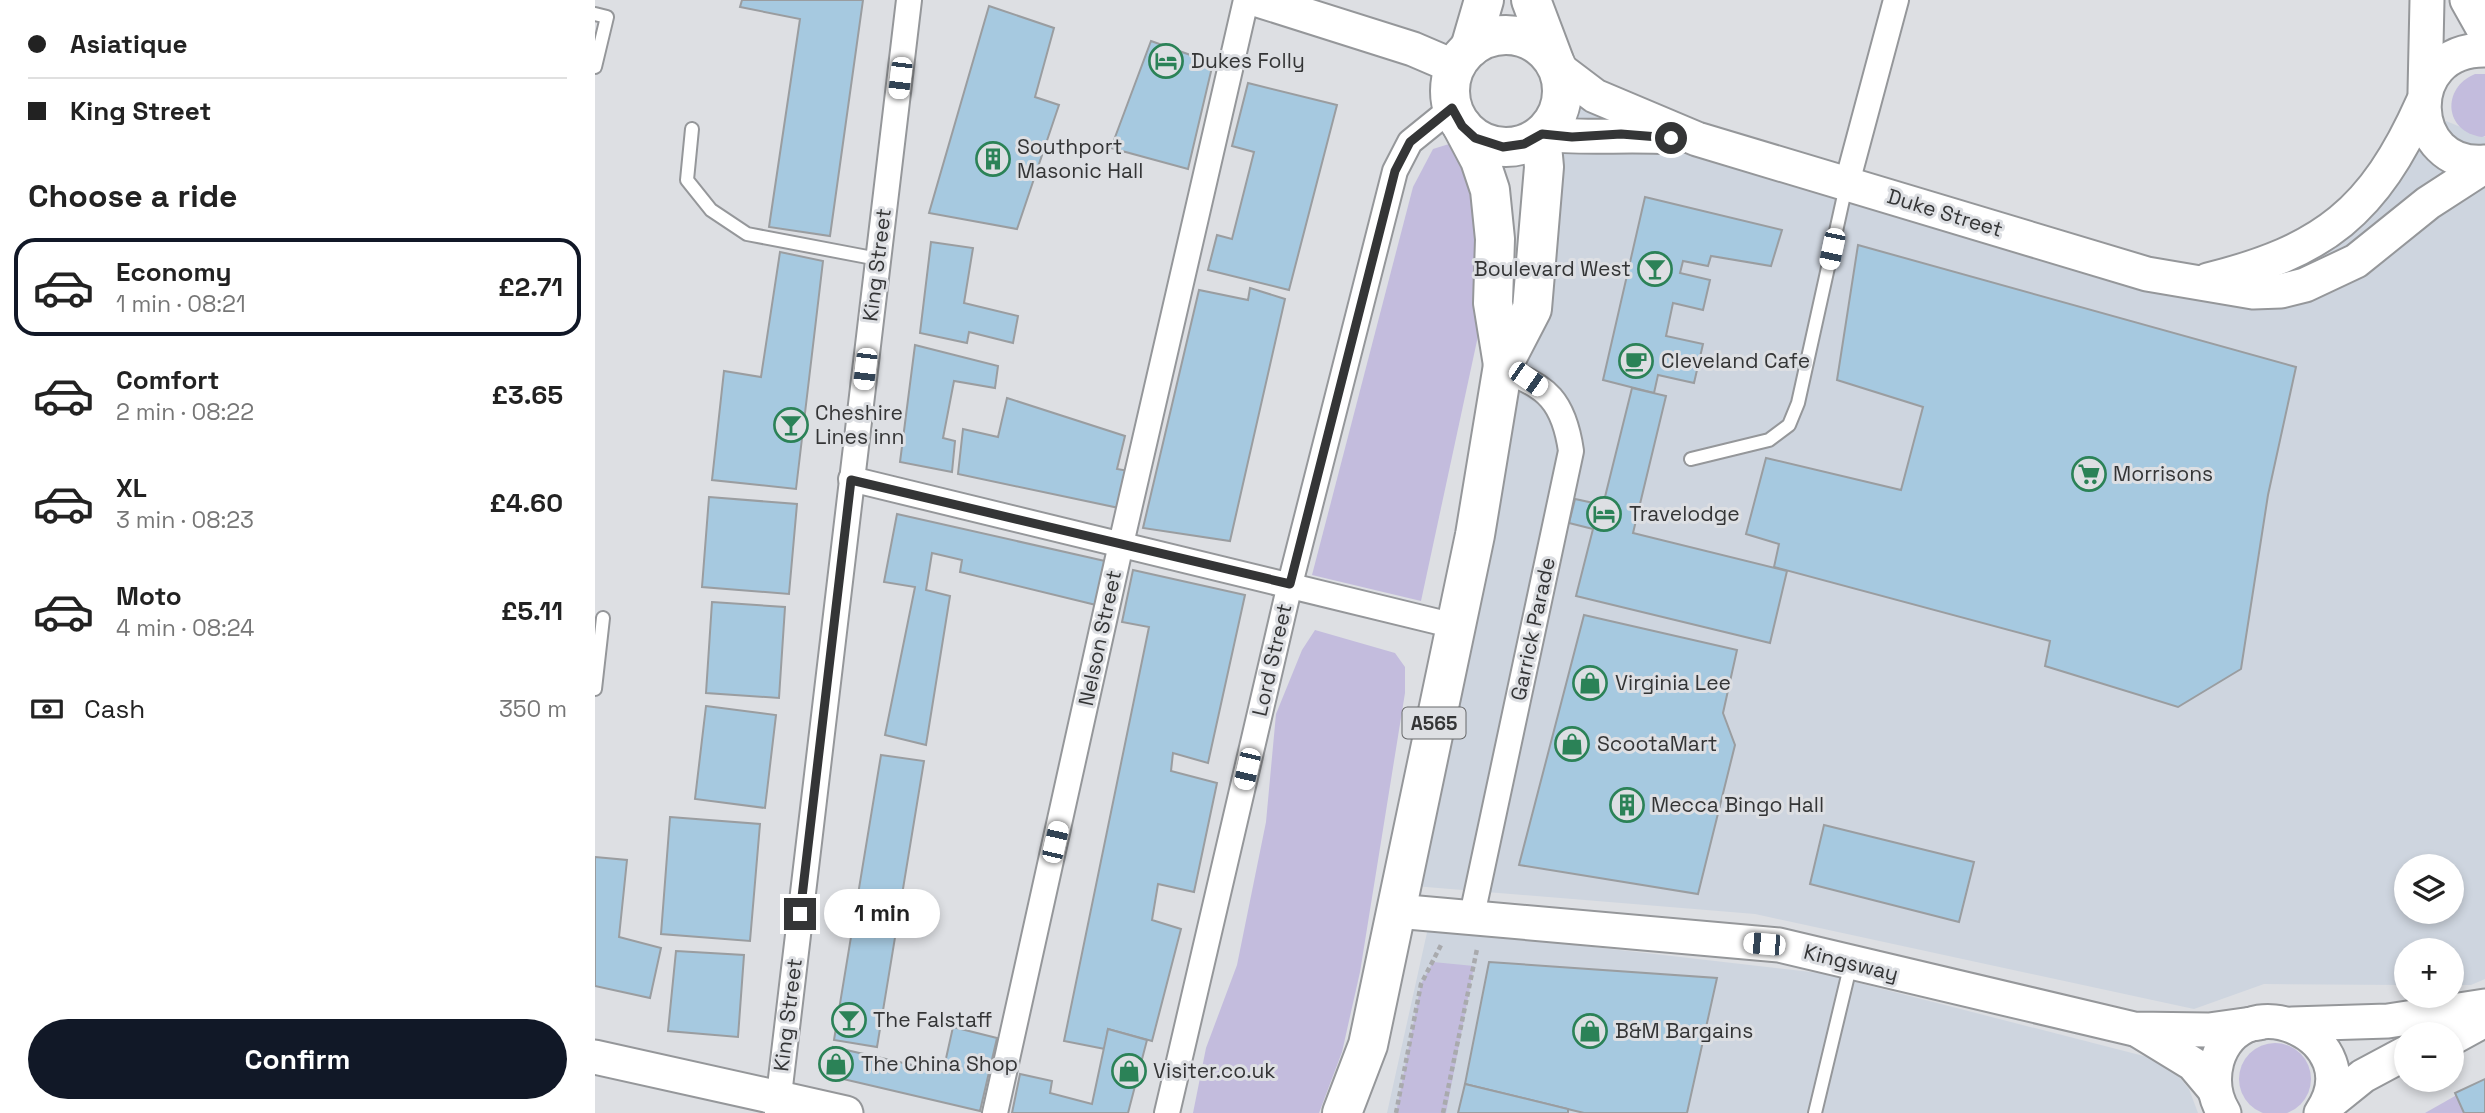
<!DOCTYPE html>
<html lang="en">
<head>
<meta charset="utf-8">
<style>
	:root { --surface:#fff; --page:#f6f6f6; --text:#222; --muted:#767676; --line:#e0e0e0; --accent:#111827 }
	body { margin:0; font-family:"Space Grotesk",sans-serif; background:var(--page); color:var(--text); height:100vh; display:flex; flex-direction:column; font-size:26px; white-space:nowrap }
	* { box-sizing:border-box; margin:0 }
	p { font-size:23px; color:var(--muted) }
	.icon { flex:none; width:38px; height:38px; fill:none; stroke:currentColor; stroke-width:2; stroke-linecap:round; stroke-linejoin:round }
	.map { position:relative; flex:1; overflow:hidden }
	.side { display:flex; flex-direction:column; background:var(--surface); width:595px }
	.side>* { flex:none }
	.guide { display:grid; align-content:center; height:154px; padding:0 28px; background:var(--surface) }
	.controls { position:absolute; left:1799px; top:854px; display:grid; gap:14px }
	.controls a { display:grid; place-items:center; width:70px; height:70px; border-radius:50%; background:var(--surface); box-shadow:0 4px 10px #0003; font-size:35px }
	.end { position:absolute; width:32px; height:32px; margin:-16px; border:9px solid #343536; background:#fff; box-shadow:0 0 0 4px #fff }
	.from { border-radius:50% }
	.bubble { position:absolute; height:49px; border-radius:24px; background:var(--surface); box-shadow:0 4px 10px #0003; font-size:23px; font-weight:800; line-height:49px; text-align:center }
	.car { position:absolute; width:21px; height:42px; margin:-21px -10px; border-radius:9px; box-shadow:0 0 5px 2px #0007; background:linear-gradient(#fff 24%,#345 0 40%,#fff 0 76%,#345 0 86%,#fff 0) }
	.guide b { display:flex; align-items:center; gap:24px; height:66px; font-size:26px }
	.guide b+b { border-top:2px solid var(--line) }
	.guide i { width:18px; height:18px; background:var(--text) }
	ul { padding:0; list-style:none }
	li { display:flex; align-items:center; gap:21px; height:98px; margin:0 14px 10px; padding:0 14px; border:4px solid transparent; border-radius:21px }
	li div { flex:1 }
	li b { display:block; font-size:26px }
	li em { font-style:normal; font-weight:800 }
	li.active { border-color:var(--accent) }
	li>.icon { width:63px; height:63px; stroke-width:1.5 }
	h2 { padding:0 28px; font-size:32px; line-height:84px }
	.pay { display:flex; align-items:center; gap:18px; height:77px; padding:0 28px; font-size:26px }
	.pay p { margin-inline-start:auto }
	.button { display:flex; gap:14px; margin-top:auto; padding:14px 28px }
	.button a { flex:1; height:80px; border-radius:42px; background:var(--accent); color:#fff; font-size:28px; font-weight:800; line-height:80px; text-align:center }
	main { display:flex; flex:1; min-height:0 }
	.map>svg:first-child { display:block }
</style>
</head>
<body>
<main>
<section class="side">
<div class="guide">
<b><i class="from"></i>Asiatique</b>
<b><i></i>King Street</b>
</div>
<h2>Choose a ride</h2>
<ul>
<li class="active"><svg class="icon" aria-label="car" viewBox="0 0 24 24"><path d="M5 17H2v-5l4-1 3-4h7l3 4 3 1v5h-3M9 17h6M6 11h13"/><circle cx="7" cy="17" r="2"/><circle cx="17" cy="17" r="2"/></svg><div><b>Economy</b><p>1 min · 08:21</p></div><em>£2.71</em></li>
<li><svg class="icon" aria-label="car" viewBox="0 0 24 24"><path d="M5 17H2v-5l4-1 3-4h7l3 4 3 1v5h-3M9 17h6M6 11h13"/><circle cx="7" cy="17" r="2"/><circle cx="17" cy="17" r="2"/></svg><div><b>Comfort</b><p>2 min · 08:22</p></div><em>£3.65</em></li>
<li><svg class="icon" aria-label="car" viewBox="0 0 24 24"><path d="M5 17H2v-5l4-1 3-4h7l3 4 3 1v5h-3M9 17h6M6 11h13"/><circle cx="7" cy="17" r="2"/><circle cx="17" cy="17" r="2"/></svg><div><b>XL</b><p>3 min · 08:23</p></div><em>£4.60</em></li>
<li><svg class="icon" aria-label="car" viewBox="0 0 24 24"><path d="M5 17H2v-5l4-1 3-4h7l3 4 3 1v5h-3M9 17h6M6 11h13"/><circle cx="7" cy="17" r="2"/><circle cx="17" cy="17" r="2"/></svg><div><b>Moto</b><p>4 min · 08:24</p></div><em>£5.11</em></li>
</ul>
<div class="pay"><svg class="icon" aria-label="cash" viewBox="0 0 24 24"><path d="M3 7h18v10H3z"/><circle cx="12" cy="12" r="2"/></svg>Cash<p>350 m</p></div>
<div class="button"><a>Confirm</a></div>
</section>
<div class="map">
<svg width="1890" height="1113" viewBox="0 0 1890 1113">
	<rect width="100%" height="100%" fill="#dddfe3"/>
	<!-- built -->
	<g fill="#ced5df" fill-rule="evenodd">
		<path d="M978 86 1600 283 1770 200 1851 121 1890 137V979L1876 985H1857V950H1811V985L1669 984 1599 1009 1160 914 807 885 937 309 946 135ZM1811 866H1857V912H1811Z"/>
		<polygon points="833,928 1225,973 1572,1062 1594,1089 1603,1113 792,1113"/>
	</g>
	<!-- green -->
	<g fill="#c3bcdd">
		<path d="M1880 74H1890V136L1887 137C1849 132 1846 88 1880 74Z"/>
		<polygon points="854,144 866,155 883,192 886,322 826,601 717,575 818,187 838,149"/>
		<polygon points="720,630 800,653 810,667 810,693 765,972 747,1052 724,1113 598,1113 611,1048 642,965 671,822 681,714 707,650"/>
		<polygon points="838,962 879,966 851,1113 801,1113 826,984"/>
		<circle cx="1680" cy="1079" r="36"/>
		<polygon points="1890,1079 1890,1113 1830,1113"/>
	</g>
	<!-- building -->
	<g fill="#a6c9e0" stroke="#9a9da0" stroke-width="2">
		<polygon points="147,0 268,0 235,236 174,227 205,19 145,7"/>
		<polygon points="394,6 459,28 440,97 464,105 422,229 334,213"/>
		<polygon points="556,41 618,63 593,169 516,148"/>
		<polygon points="653,83 742,105 694,290 613,270 622,235 637,239 659,152 637,146"/>
		<polygon points="1050,197 1187,230 1176,266 1116,256 1113,266 1088,261 1085,273 1115,280 1108,310 1078,303 1071,336 1108,344 1099,383 1063,375 1059,393 1008,380"/>
		<polygon points="336,242 378,248 369,303 423,316 418,343 374,332 372,343 325,333"/>
		<polygon points="1263,245 1701,367 1673,495 1646,669 1583,707 1450,666 1455,641 1179,567 1184,544 1151,534 1171,458 1306,490 1328,407 1242,380"/>
		<polygon points="185,252 228,261 201,489 117,480 129,371 166,377"/>
		<polygon points="655,288 690,299 635,541 548,528 604,290 653,300"/>
		<polygon points="320,345 403,366 400,388 359,381 348,438 360,441 357,472 305,462"/>
		<polygon points="1037,388 1071,396 1038,533 1192,571 1175,643 981,596 998,529 974,523 980,499 1008,505"/>
		<polygon points="412,398 530,436 522,469 534,471 524,508 363,474 368,429 403,437"/>
		<polygon points="114,497 202,504 194,594 107,587"/>
		<polygon points="302,514 510,561 501,605 365,572 367,560 337,553 331,590 355,596 331,745 290,735 320,587 289,582"/>
		<polygon points="538,570 650,595 613,763 578,753 576,771 622,783 599,892 563,884 557,920 586,929 557,1041 513,1029 510,1049 469,1041 554,627 527,622"/>
		<polygon points="117,602 190,607 184,698 111,693"/>
		<polygon points="989,615 1142,650 1128,713 1140,745 1103,894 924,865"/>
		<polygon points="111,706 181,715 170,808 100,799"/>
		<polygon points="286,755 329,761 282,1047 239,1040"/>
		<polygon points="75,817 165,824 155,941 66,934"/>
		<polygon points="1229,825 1379,862 1364,922 1215,884"/>
		<polygon points="0,857 32,860 24,937 66,948 55,998 0,986"/>
		<polygon points="81,951 149,955 143,1037 73,1031"/>
		<polygon points="894,962 1122,978 1092,1113 989,1113 870,1084"/>
		<polygon points="358,1027 402,1038 385,1111 231,1075 238,1047 348,1072"/>
		<polygon points="513,1029 552,1040 533,1113 417,1113 425,1074 457,1081 455,1093 497,1104"/>
		<polygon points="1890,1079 1890,1113 1869,1113 1860,1093"/>
		<polygon points="870,1084 973,1109 973,1113 863,1113"/>
	</g>
	<g fill="none" stroke-linecap="round" stroke-linejoin="round">
		<!-- lane casing -->
		<g stroke="#95979a" stroke-width="16">
			<g id="lane">
				<polyline points="0,14 12,17 0,67"/>
				<polyline points="97,129 92,180 116,210 152,234 283,259"/>
				<polyline points="1096,459 1174,440 1194,425 1203,403 1251,186"/>
				<polyline points="0,689 8,618"/>
				<polyline points="1220,1113 1256,963"/>
			</g>
		</g>
		<!-- street casing -->
		<g stroke="#95979a" stroke-width="28">
			<g id="street">
				<polyline points="1252,183 1301,0"/>
				<polyline points="256,479 860,626"/>
				<path d="M876 920 976 451C969 402 952 385 907 370"/>
				<polyline points="182,1112 314,0"/>
				<polyline points="400,1113 526,544 651,0"/>
				<polyline points="572,1113 695,584 800,171 815,142 857,108"/>
			</g>
		</g>
		<!-- secondary casing -->
		<g stroke="#95979a" stroke-width="37">
			<g id="secondary">
				<polyline points="663,0 818,49 860,67"/>
				<polyline points="1872,0 1890,32"/>
				<path d="M1890 50C1806 49 1812 169 1890 162"/>
				<polyline points="963,68 1000,96 1102,139 1552,274 1658,292 1686,291 1710,285 1761,261 1833,203 1890,166"/>
				<polyline points="1830,92 1832,0"/>
				<path d="M947 134C989 139 1032 134 1075 137"/>
				<path d="M1613 280C1729 251 1779 212 1828 102"/>
				<polyline points="801,911 1184,945 1539,1029 1614,1030 1664,1023"/>
				<polyline points="1697,1024 1793,1021 1890,1006"/>
				<polyline points="1544,1031 1598,1064 1619,1089"/>
				<polyline points="1857,1038 1890,1020"/>
				<polyline points="0,1057 251,1113"/>
				<polyline points="1732,1105 1768,1076 1811,1053"/>
				<path d="M1629 1113C1619 1097 1617 1080 1622 1061 1647 979 1777 1039 1726 1113"/>
			</g>
		</g>
		<!-- highway casing -->
		<g stroke="#95979a" stroke-width="42">
			<g id="highway">
				<polyline points="936,0 959,61"/>
				<circle cx="911" cy="91" r="56"/>
				<polyline points="875,48 889,0"/>
				<polyline points="867,126 885,160 895,190 900,239 898,303 908,365"/>
				<polyline points="747,1113 773,1045 880,535 908,365 937,309 949,167 946,135"/>
			</g>
		</g>
		<!-- path -->
		<g stroke="#a9aaad" stroke-width="4.5" stroke-dasharray="5 3.5" stroke-linecap="butt">
			<polyline points="801,1113 826,984 846,945"/>
			<polyline points="848,1113 882,949"/>
		</g>
		<!-- lane -->
		<use href="#lane" stroke="#fff" stroke-width="12"/>
		<!-- street -->
		<use href="#street" stroke="#fff" stroke-width="24"/>
		<!-- secondary -->
		<use href="#secondary" stroke="#fff" stroke-width="33"/>
		<!-- highway -->
		<use href="#highway" stroke="#fff" stroke-width="38"/>
	</g>
	<g fill="none" stroke-linecap="round" stroke-linejoin="round">
		<!-- route -->
		<polyline stroke="#343536" stroke-width="9" points="205,914 256,480 695,584 800,171 815,142 857,108 867,126 880,138 908,147 929,144 947,134 977,137 1026,134 1076,138"/>
	</g>
	<!-- icons -->
	<defs>
		<g id="hotel-ring" transform="scale(1.75)"><circle r="9.5" fill="#dddfe3" stroke="#2b8257" stroke-width="1.5"/><path d="M-6-4.5h1.5V1H6V5H4.5V3h-9V5H-6ZM-4 0a1.8 1.8 0 1 1 3.6 0ZM.5 0V-2.5h3Q6-2.5 6 0Z" fill="#2b8257"/></g>
		<g id="building-ring" transform="scale(1.75)"><circle r="9.5" fill="#dddfe3" stroke="#2b8257" stroke-width="1.5"/><path d="M-4-6H4V6H1V3H-1V6H-4ZM-2.5-4.3h1.7v1.8h-1.7ZM.8-4.3h1.7v1.8H.8ZM-2.5-1h1.7V.8h-1.7ZM.8-1h1.7V.8H.8Z" fill="#2b8257"/></g>
		<g id="bar-ring" transform="scale(1.75)"><circle r="9.5" fill="#dddfe3" stroke="#2b8257" stroke-width="1.5"/><path d="M-6-5H6L.8 .8V4.5H3.5V6h-7V4.5H-.8V.8Z" fill="#2b8257"/></g>
		<g id="cafe-ring" transform="scale(1.75)"><circle r="9.5" fill="#dddfe3" stroke="#2b8257" stroke-width="1.5"/><path d="M-5.5-4.5H6V0H3Q3 3.5 0 3.5H-2.5Q-5.5 3.5-5.5 0ZM3-3.2v2h1.7v-2ZM-6 4.5H4V6H-6Z" fill="#2b8257"/></g>
		<g id="supermarket-ring" transform="scale(1.75)"><circle r="9.5" fill="#dddfe3" stroke="#2b8257" stroke-width="1.5"/><path d="M-6-5.5h2.5l.6 2H6L4.5 2H-2.5L-4.4-4H-6ZM-1.5 3.2a1.3 1.3 0 1 0 .1 0ZM3 3.2a1.3 1.3 0 1 0 .1 0Z" fill="#2b8257"/></g>
		<g id="shop-ring" transform="scale(1.75)"><circle r="9.5" fill="#dddfe3" stroke="#2b8257" stroke-width="1.5"/><path d="M-5-2.5h2.3a2.7 3.5 0 0 1 5.4 0H5L5.5 6h-11ZM-1.5-2.5h3a1.5 2.3 0 0 0-3 0Z" fill="#2b8257"/></g>
	</defs>
	<g fill-rule="evenodd">
		<use href="#hotel-ring" x="571" y="61"/>
		<use href="#building-ring" x="398" y="159"/>
		<use href="#bar-ring" x="1060" y="269"/>
		<use href="#cafe-ring" x="1041" y="361"/>
		<use href="#bar-ring" x="196" y="425"/>
		<use href="#supermarket-ring" x="1494" y="474"/>
		<use href="#hotel-ring" x="1009" y="514"/>
		<use href="#shop-ring" x="995" y="683"/>
		<use href="#shop-ring" x="977" y="744"/>
		<use href="#building-ring" x="1032" y="805"/>
		<use href="#bar-ring" x="254" y="1020"/>
		<use href="#shop-ring" x="995" y="1031"/>
		<use href="#shop-ring" x="241" y="1064"/>
		<use href="#shop-ring" x="534" y="1071"/>
	</g>
	<g text-anchor="middle" stroke-width="6" stroke-linejoin="round" paint-order="stroke">
		<!-- shield labels -->
		<rect fill="#dddfe3" stroke="#67686a" stroke-width="2" x="807.5" y="707.5" width="63" height="31" rx="5"/>
		<g font-size="19" font-weight="bold" fill="#343536">
			<text x="839" y="730">A565</text>
		</g>
		<!-- poi labels -->
		<g font-size="21" fill="#343536" stroke="#dddfe3" text-anchor="start">
			<text x="596" y="68">Dukes Folly</text>
			<text x="422" y="154">Southport<tspan x="422" dy="24">Masonic Hall</tspan></text>
			<text x="1036" y="276" text-anchor="end">Boulevard West</text>
			<text x="1066" y="368">Cleveland Cafe</text>
			<text x="220" y="420">Cheshire<tspan x="220" dy="24">Lines inn</tspan></text>
			<text x="1518" y="481">Morrisons</text>
			<text x="1034" y="521">Travelodge</text>
			<text x="1020" y="690">Virginia Lee</text>
			<text x="1002" y="751">ScootaMart</text>
			<text x="1056" y="812">Mecca Bingo Hall</text>
			<text x="278" y="1027">The Falstaff</text>
			<text x="1020" y="1038">B&amp;M Bargains</text>
			<text x="266" y="1071">The China Shop</text>
			<text x="558" y="1078">Visiter.co.uk</text>
		</g>
		<!-- street labels -->
		<g font-size="21" fill="#343536" stroke="#dddfe3">
			<text transform="translate(1350 213) rotate(17)" y="7">Duke Street</text>
			<text transform="translate(282 265) rotate(-83)" y="7">King Street</text>
			<text transform="translate(938 629) rotate(-78)" y="7">Garrick Parade</text>
			<text transform="translate(505 638) rotate(-78)" y="7">Nelson Street</text>
			<text transform="translate(677 660) rotate(-77)" y="7">Lord Street</text>
			<text transform="translate(1256 963) rotate(14)" y="7">Kingsway</text>
			<text transform="translate(193 1015) rotate(-83)" y="7">King Street</text>
		</g>
	</g>
</svg>
<div class="controls">
<a><svg class="icon" aria-label="layers" viewBox="0 0 24 24"><path d="M12 4l9 5-9 5-9-5zM3 14l9 5 9-5"/></svg></a>
<a>+</a>
<a>−</a>
</div>
<i class="end from" style="left:1076px;top:138px"></i>
<i class="end" style="left:205px;top:914px"></i>
<div class="bubble" style="left:229px;top:889px;width:116px">1 min</div>
<i class="car" style="left:305px;top:78px;rotate:187deg"></i>
<i class="car" style="left:1237px;top:249px;rotate:192deg"></i>
<i class="car" style="left:270px;top:369px;rotate:187deg"></i>
<i class="car" style="left:933px;top:379px;rotate:125deg"></i>
<i class="car" style="left:652px;top:769px;rotate:193deg"></i>
<i class="car" style="left:460px;top:842px;rotate:13deg"></i>
<i class="car" style="left:1169px;top:944px;rotate:275deg"></i>
</div>
</main>
</body>
</html>
